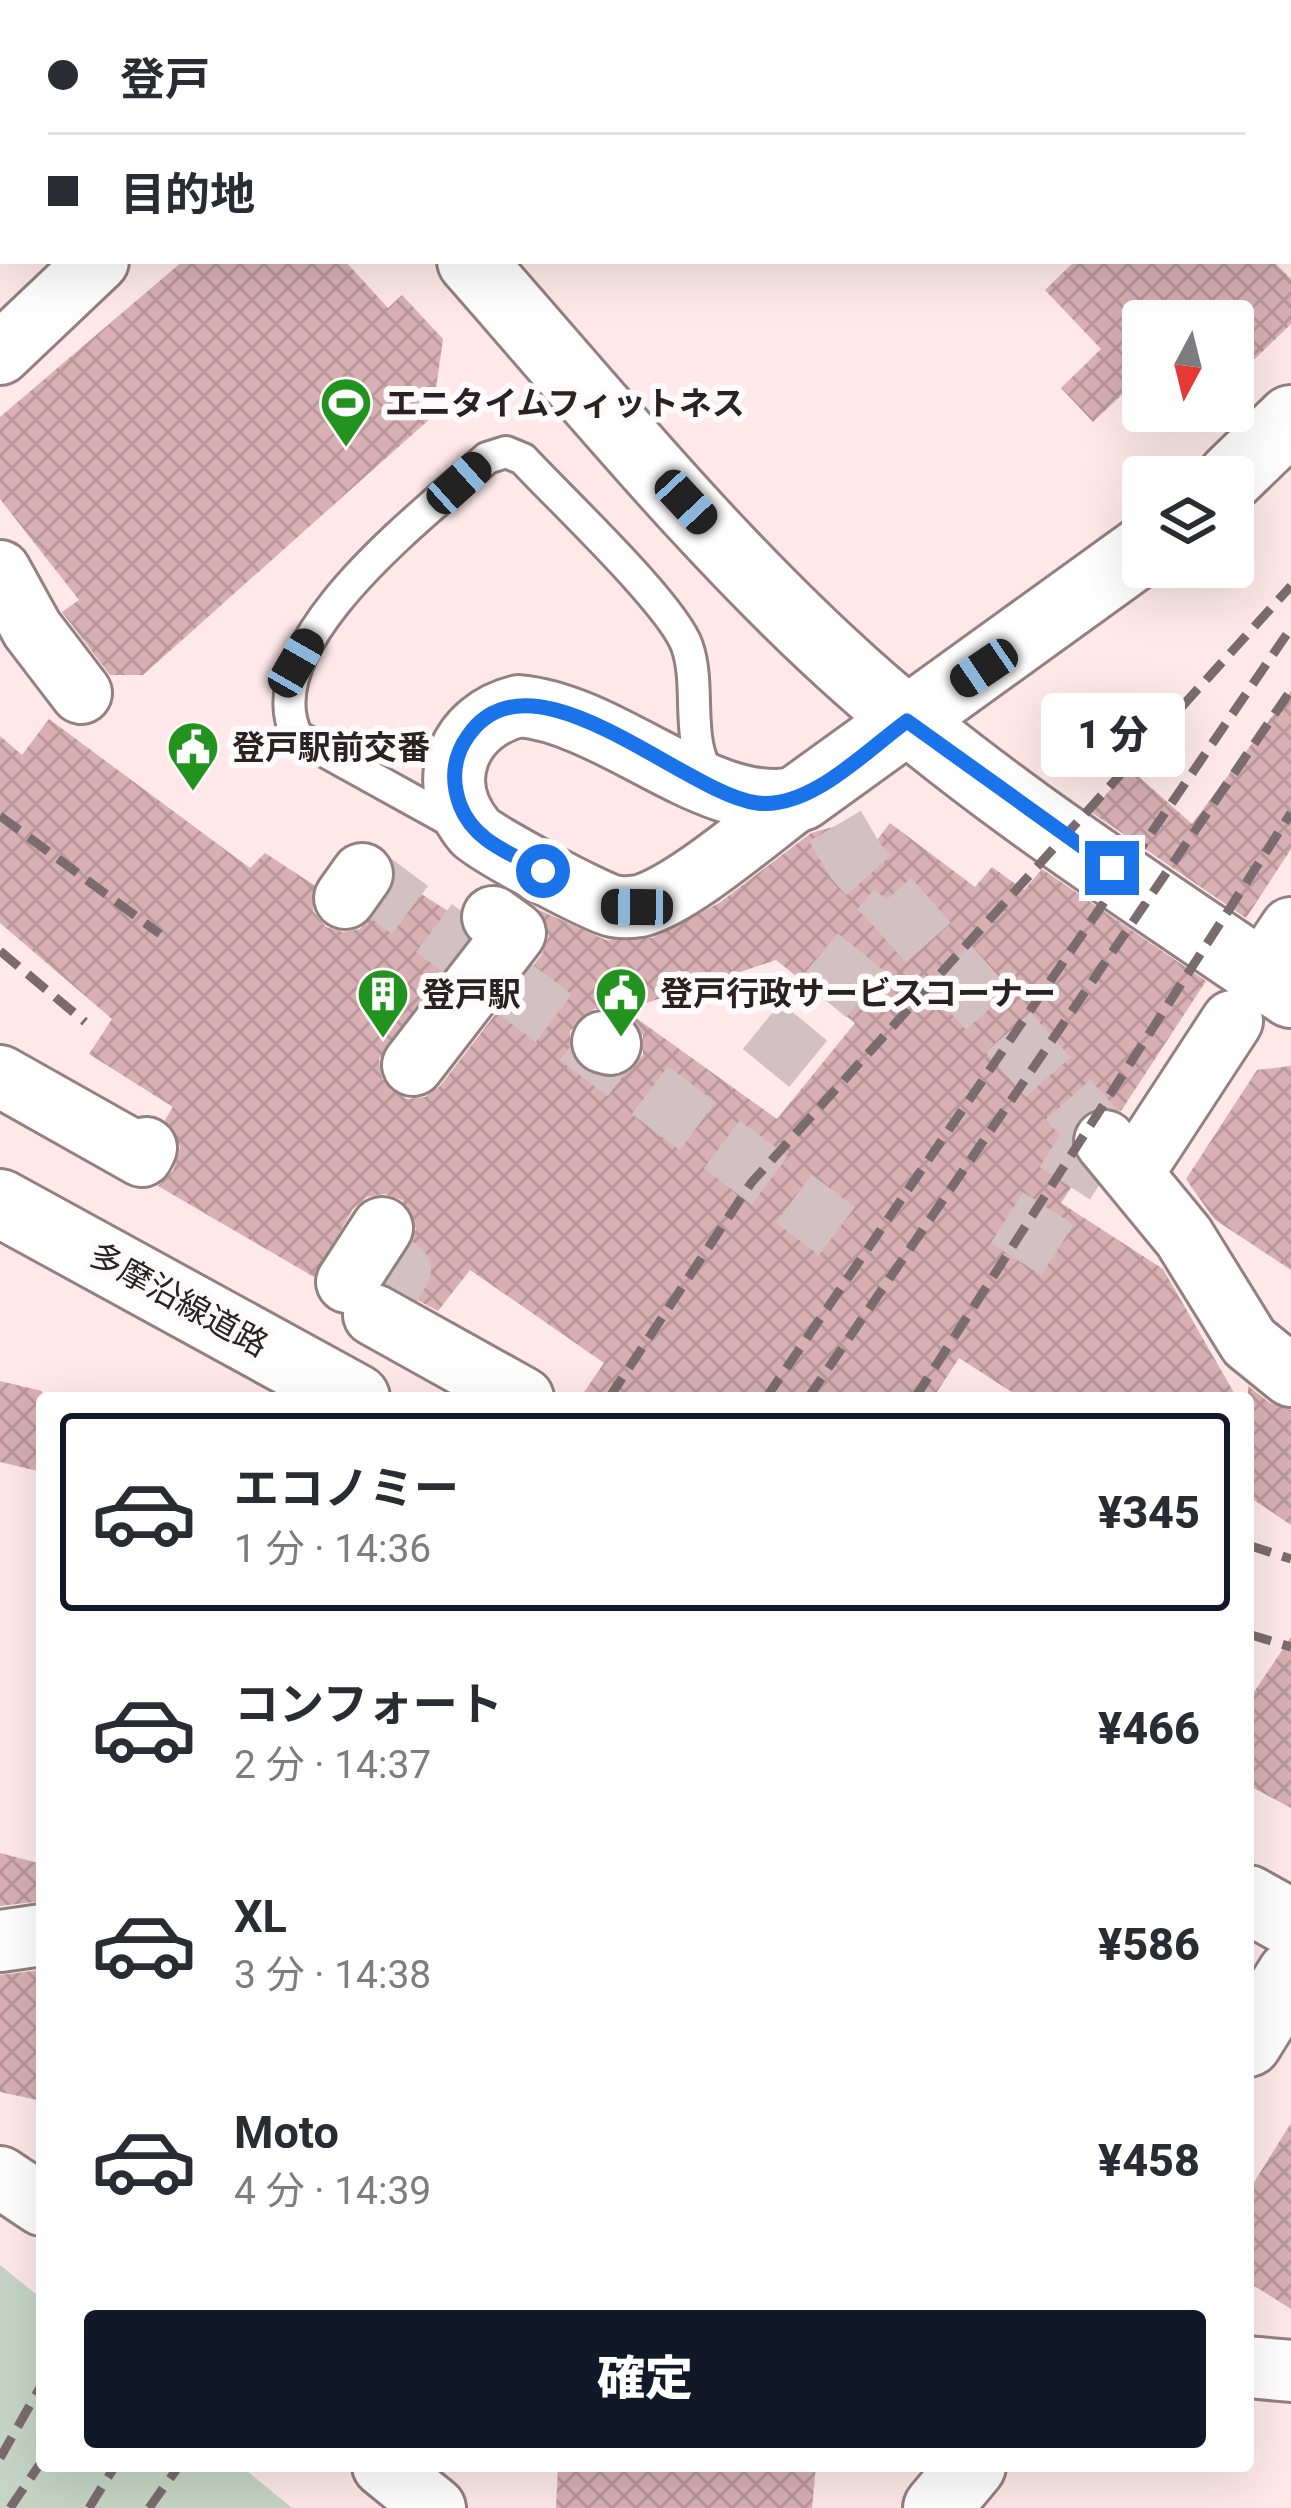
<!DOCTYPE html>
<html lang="ja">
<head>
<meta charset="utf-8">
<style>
	:root { --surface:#fff; --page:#f7f7f7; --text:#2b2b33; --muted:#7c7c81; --line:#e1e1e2; --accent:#111827 }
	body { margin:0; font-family:Roboto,"Noto Sans JP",sans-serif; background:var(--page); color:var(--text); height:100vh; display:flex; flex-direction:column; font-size:45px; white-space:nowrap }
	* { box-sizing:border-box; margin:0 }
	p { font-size:39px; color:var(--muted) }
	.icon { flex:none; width:66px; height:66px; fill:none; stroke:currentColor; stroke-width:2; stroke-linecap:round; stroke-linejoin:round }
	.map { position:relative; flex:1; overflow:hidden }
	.panel { position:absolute; left:36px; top:1392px; width:1218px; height:1080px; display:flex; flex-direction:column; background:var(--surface); border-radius:12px; box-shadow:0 12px 48px #0002 }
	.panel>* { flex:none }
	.top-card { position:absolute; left:0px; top:0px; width:1293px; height:264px; box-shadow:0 12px 48px #0002; display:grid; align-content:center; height:264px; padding:0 48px; background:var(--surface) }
	.needle { width:78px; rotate:187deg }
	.buttons { position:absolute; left:1122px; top:300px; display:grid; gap:24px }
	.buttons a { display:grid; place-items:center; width:132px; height:132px; border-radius:12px; background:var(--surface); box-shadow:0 12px 48px #0002; font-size:60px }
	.end { position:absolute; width:54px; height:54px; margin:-27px; border:15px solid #1a73e8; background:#fff; box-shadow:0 0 0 6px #fff }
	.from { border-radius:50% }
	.bubble { position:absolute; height:84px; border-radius:12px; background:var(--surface); box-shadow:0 12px 48px #0002; font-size:39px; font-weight:800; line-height:84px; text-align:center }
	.car { position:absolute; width:36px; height:72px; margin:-36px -18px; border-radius:15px; box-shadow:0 0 9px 3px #0007; background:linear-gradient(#222 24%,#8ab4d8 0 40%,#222 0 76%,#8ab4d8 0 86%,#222 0) }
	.top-card b { display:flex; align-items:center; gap:42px; height:114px; font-size:45px }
	.top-card b+b { border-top:3px solid var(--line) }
	.top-card i { width:30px; height:30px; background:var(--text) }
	ul { padding:21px 0 0; list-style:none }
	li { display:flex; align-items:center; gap:36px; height:198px; margin:0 24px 18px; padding:0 24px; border:6px solid transparent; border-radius:12px }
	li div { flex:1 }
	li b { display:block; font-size:45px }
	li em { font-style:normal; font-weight:800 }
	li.active { border-color:var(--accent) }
	li>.icon { width:108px; height:108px; stroke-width:1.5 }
	.button { display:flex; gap:24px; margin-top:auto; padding:24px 48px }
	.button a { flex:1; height:138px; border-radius:12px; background:var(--accent); color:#fff; font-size:48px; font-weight:800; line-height:138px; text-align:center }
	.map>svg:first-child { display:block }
</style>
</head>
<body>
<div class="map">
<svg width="1291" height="2508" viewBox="0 0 1291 2508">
	<defs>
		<pattern id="building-cross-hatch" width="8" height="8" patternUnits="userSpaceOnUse" patternTransform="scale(3)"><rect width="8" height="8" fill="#d8b0b3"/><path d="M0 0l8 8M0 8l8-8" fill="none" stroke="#b9979a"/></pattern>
	</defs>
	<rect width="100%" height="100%" fill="#fee8ea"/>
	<!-- green -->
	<polygon fill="#c6d5c5" points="0,2265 42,2299 42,2466 241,2466 292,2508 0,2508"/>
	<!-- building -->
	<g fill="url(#building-cross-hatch)" fill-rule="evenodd">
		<polygon points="183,261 345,261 388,308 402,295 443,339 432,417 143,675 110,675 62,612 79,600 0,499 0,417"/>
		<polygon points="1075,261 1273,261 1291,279 1291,324 1233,380 1233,321 1143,321 1143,391 1134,383 1093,422 1061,388 1101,349 1045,290"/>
		<polygon points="1291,691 1291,849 1246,918 1091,812 1129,768 1192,824"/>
		<path d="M49 719 250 868 265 853 314 885 313 911 326 927 343 932 360 929 390 894 396 878 459 918 467 938 379 1059 382 1079 407 1099 425 1097 440 1086 542 954 549 936 539 910 606 940 652 938 719 903 811 833 840 825 874 844 890 823 975 887 992 867 1024 890 1042 869 1206 981 1121 1111 1098 1107 1073 1128 1071 1148 1083 1169 1061 1203 1163 1269 1237 1398H1021L959 1358 933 1398H580L604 1363 470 1270 438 1311 387 1284 416 1229 402 1200 385 1194 367 1197 353 1209 314 1277 158 1186 173 1171 180 1147 165 1120 173 1107 89 1054 112 1019 0 923V736L22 755ZM776 960 855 1023 777 1119 625 1010ZM594 1009 621 1011 643 1035V1055L619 1077 592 1075 570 1051V1031Z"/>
		<polygon points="1291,1066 1291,1270 1214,1219 1186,1179 1257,1070"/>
		<polygon points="0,1381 42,1391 42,1472 0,1462"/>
		<polygon points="1248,1386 1270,1403 1291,1410 1291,1525 1248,1496"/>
		<polygon points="1291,1637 1291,1808 1248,1785 1248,1701"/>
		<polygon points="0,1853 42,1864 42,1901 0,1906"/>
		<polygon points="42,1970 42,2101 0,2092 0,1975"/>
		<polygon points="1291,2123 1291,2309 1248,2282 1248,2192"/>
		<polygon points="558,2466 816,2466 812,2508 556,2508"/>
	</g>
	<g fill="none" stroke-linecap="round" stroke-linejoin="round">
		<!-- street-tunnel -->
		<g stroke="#d3c0c2" stroke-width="60" stroke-dasharray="60 30" stroke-linecap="butt">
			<polyline points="835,826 855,860 1105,1141"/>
			<polyline points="362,874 837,1231"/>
			<polyline points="766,1068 897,908"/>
			<polyline points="367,1249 401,1270 374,1315"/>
			<polyline points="1016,1259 1097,1133"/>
		</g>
		<!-- lane casing -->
		<g stroke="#938081" stroke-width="36">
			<path id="lane" d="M465 829 297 736C251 644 426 513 487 458L506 452 523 459C559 498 672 604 687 646 702 689 683 744 713 780"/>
		</g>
		<!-- street casing -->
		<g stroke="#938081" stroke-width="66">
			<g id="street">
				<polyline points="1081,0 1084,3"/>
				<polyline points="370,3 374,0"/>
				<polyline points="1290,206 1291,207"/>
				<polyline points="0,354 98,261"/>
				<polyline points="0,571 32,629 81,693"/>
				<path d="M519 706C616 715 710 819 801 797 761 826 684 894 640 906 633 907 620 908 613 906 599 904 483 842 475 832 432 781 460 720 519 706Z"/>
				<polyline points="345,898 362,874"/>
				<polyline points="1261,973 1291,928"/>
				<polyline points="603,1042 610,1044"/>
				<polyline points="413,1065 515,933 493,917"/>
				<polyline points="0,1076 142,1156 146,1148"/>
				<polyline points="1105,1141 1184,1237 1249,1342 1291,1376"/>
				<polyline points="1134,1171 1232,1021"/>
				<polyline points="347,1282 382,1228"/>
				<polyline points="374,1315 523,1398"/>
				<polyline points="0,1941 42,1935"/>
				<polyline points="0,2177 42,2205"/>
				<polyline points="1248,2367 1291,2371"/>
				<polyline points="383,2466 435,2508"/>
			</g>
		</g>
		<!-- secondary casing -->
		<g stroke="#938081" stroke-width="72">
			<g id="secondary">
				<polyline points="241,0 244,3"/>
				<path d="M471 261C595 402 716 551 856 676 989 795 1144 893 1291 994"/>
				<polyline points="1231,477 1291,419"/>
				<polyline points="801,797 1143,550"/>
			</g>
		</g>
		<!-- primary casing -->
		<g stroke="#938081" stroke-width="72">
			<g id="primary">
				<polyline points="0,1203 356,1398"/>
				<polyline points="1248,1899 1291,1923"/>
				<polyline points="1248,2043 1291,1974"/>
				<polyline points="937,2508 972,2466"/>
			</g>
		</g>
		<!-- lane -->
		<use href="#lane" stroke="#fff" stroke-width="30"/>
		<!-- street -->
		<use href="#street" stroke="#fff" stroke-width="60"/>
		<!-- secondary -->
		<use href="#secondary" stroke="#fff" stroke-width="66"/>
		<!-- primary -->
		<use href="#primary" stroke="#fff" stroke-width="66"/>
		<!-- rail -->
		<g stroke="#7a6c6e" stroke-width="9" stroke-dasharray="24 12" stroke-linecap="butt">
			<polyline points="0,816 160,934"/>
			<polyline points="0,951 85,1022"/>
			<polyline points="609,1398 751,1183 1291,586"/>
			<polyline points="766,1398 1291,628"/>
			<polyline points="808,1398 1291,690"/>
			<polyline points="915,1398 1291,813"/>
			<polyline points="1248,1545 1291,1559"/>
			<polyline points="1248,1634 1291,1647"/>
			<polyline points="0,2458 42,2384"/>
			<polyline points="10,2508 42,2461"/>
			<polyline points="89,2508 115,2466"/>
			<polyline points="149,2508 179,2466"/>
		</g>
	</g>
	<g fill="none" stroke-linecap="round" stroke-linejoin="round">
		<!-- route -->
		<path stroke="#1a73e8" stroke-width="15" d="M543 871C511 853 474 842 460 805 451 780 453 757 468 736 532 643 683 793 757 803 810 810 867 750 907 721L1112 868"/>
	</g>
	<!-- icons -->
	<defs>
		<g id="stadium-pin" transform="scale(2.7)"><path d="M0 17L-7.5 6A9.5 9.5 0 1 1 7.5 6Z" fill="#22931e" stroke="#fffafb"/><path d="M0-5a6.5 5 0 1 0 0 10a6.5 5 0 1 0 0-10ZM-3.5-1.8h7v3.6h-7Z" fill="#fff"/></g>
		<g id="civic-pin" transform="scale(2.7)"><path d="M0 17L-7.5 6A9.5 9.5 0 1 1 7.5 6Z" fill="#22931e" stroke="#fffafb"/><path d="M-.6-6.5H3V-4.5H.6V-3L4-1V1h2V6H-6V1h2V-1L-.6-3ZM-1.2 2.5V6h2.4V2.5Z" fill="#fff"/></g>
		<g id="building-pin" transform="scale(2.7)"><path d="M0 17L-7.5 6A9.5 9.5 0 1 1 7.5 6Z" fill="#22931e" stroke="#fffafb"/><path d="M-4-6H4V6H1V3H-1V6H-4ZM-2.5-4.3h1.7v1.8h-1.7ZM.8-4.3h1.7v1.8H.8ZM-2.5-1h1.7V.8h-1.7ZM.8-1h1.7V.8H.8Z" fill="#fff"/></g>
	</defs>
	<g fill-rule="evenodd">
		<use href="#stadium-pin" x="346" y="403"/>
		<use href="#civic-pin" x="193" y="747"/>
		<use href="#civic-pin" x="621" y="993"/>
		<use href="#building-pin" x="383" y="994"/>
	</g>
	<g text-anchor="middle" stroke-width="12" stroke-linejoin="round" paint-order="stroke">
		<!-- poi labels -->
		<g font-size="33" font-weight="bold" fill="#292122" stroke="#fffafb" text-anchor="start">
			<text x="385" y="415">エニタイムフィットネス</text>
			<text x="232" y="759">登戸駅前交番</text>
			<text x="660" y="1005">登戸行政サービスコーナー</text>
			<text x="422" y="1006">登戸駅</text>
		</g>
		<!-- street labels -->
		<g font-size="33" fill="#292122" stroke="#fffafb">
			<text transform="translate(179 1299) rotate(29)" y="12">多摩沿線道路</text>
		</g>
	</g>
</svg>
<div class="buttons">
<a><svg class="needle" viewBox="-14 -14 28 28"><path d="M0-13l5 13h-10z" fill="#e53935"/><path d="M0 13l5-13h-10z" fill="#7c7c81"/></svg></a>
<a><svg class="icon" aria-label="layers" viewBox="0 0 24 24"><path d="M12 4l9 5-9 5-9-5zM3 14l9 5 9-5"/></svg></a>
</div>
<i class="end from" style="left:543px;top:871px"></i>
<i class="end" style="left:1112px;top:868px"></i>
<div class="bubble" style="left:1041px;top:693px;width:144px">1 分</div>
<i class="car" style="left:459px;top:483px;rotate:48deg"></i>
<i class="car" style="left:686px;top:502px;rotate:137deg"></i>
<i class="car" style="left:296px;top:663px;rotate:30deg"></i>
<i class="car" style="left:984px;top:668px;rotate:236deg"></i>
<i class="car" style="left:637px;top:907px;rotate:271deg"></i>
<div class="top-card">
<b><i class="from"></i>登戸</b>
<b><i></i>目的地</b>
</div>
<section class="panel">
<ul>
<li class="active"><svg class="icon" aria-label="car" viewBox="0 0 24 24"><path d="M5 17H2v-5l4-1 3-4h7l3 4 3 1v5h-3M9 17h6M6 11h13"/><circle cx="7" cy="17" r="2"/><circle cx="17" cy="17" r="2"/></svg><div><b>エコノミー</b><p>1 分 · 14:36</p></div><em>¥345</em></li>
<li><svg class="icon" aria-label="car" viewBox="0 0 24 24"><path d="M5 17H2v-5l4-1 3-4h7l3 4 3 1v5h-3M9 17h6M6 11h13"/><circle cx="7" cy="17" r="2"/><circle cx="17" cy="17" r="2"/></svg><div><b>コンフォート</b><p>2 分 · 14:37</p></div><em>¥466</em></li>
<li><svg class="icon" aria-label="car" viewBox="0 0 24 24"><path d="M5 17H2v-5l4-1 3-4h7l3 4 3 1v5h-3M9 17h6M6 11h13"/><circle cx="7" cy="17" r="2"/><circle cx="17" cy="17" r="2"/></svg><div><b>XL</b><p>3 分 · 14:38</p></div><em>¥586</em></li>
<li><svg class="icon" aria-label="car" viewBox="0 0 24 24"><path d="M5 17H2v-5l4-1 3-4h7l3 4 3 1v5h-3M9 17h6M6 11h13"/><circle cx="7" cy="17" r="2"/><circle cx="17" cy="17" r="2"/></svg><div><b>Moto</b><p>4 分 · 14:39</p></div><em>¥458</em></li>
</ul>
<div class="button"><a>確定</a></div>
</section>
</div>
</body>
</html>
